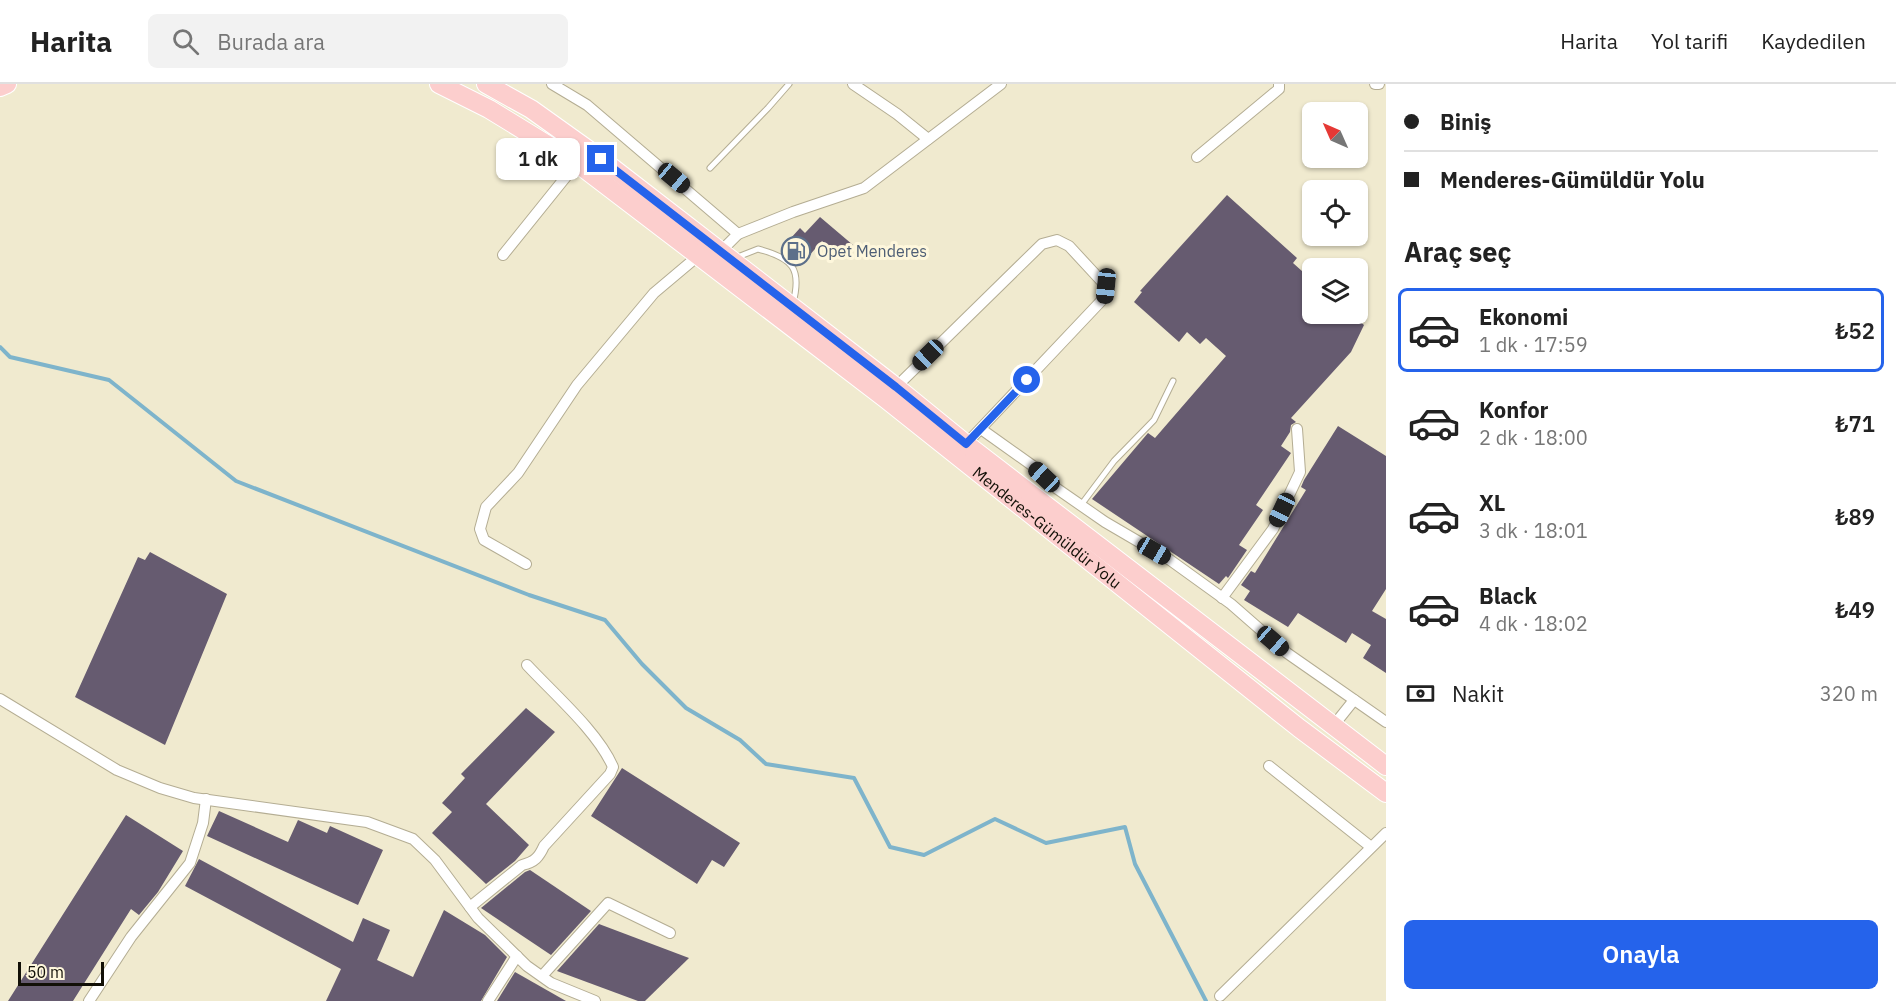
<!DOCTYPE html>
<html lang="tr">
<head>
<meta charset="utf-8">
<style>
	:root { --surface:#fff; --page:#f2f2f2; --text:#222; --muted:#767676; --line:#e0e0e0; --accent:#2563eb }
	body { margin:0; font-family:"IBM Plex Sans",sans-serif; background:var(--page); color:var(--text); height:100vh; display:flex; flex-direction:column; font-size:22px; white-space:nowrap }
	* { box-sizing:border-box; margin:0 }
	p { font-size:20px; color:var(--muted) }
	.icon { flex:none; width:33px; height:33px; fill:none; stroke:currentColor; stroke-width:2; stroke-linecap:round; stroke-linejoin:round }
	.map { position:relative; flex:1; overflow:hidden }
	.panel { display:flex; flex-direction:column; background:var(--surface); width:510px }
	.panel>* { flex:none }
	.hud { display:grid; align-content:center; height:132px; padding:0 18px; background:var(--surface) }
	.needle { width:39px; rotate:315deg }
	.controls { position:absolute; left:1302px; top:18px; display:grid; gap:12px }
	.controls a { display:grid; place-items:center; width:66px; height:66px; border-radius:9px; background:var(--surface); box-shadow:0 2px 4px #0004; font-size:30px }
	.scale { position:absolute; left:18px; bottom:15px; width:86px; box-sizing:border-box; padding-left:6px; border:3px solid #121007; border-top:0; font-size:16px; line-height:21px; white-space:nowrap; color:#121007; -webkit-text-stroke:4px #fef7dc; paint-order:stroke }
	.end { position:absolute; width:27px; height:27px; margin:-14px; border:8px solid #2563eb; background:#fff; box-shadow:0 0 0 3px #fff }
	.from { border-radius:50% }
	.bubble { position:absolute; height:42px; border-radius:9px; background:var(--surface); box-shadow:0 2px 4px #0004; font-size:20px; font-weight:600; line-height:42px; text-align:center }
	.car { position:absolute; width:18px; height:36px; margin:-18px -9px; border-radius:8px; box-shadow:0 0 4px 2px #0007; background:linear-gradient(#222 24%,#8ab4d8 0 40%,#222 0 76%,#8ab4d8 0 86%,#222 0) }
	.hud b { display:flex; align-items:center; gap:21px; height:57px; font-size:22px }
	.hud b+b { border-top:2px solid var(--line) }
	.hud i { width:15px; height:15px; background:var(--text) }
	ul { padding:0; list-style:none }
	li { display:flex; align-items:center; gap:18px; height:84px; margin:0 12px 9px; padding:0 6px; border:3px solid transparent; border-radius:9px }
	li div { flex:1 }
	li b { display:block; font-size:22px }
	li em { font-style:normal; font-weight:600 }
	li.current { border-color:var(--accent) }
	li>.icon { width:54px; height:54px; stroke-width:1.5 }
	h2 { padding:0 18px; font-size:27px; line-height:72px }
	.pay { display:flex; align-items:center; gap:15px; height:66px; padding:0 18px; font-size:22px }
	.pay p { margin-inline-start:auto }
	.action { display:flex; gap:12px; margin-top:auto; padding:12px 18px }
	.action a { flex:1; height:69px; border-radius:9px; background:var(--accent); color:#fff; font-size:24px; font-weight:600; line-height:69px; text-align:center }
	header { display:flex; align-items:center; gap:36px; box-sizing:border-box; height:84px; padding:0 30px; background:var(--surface); border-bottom:2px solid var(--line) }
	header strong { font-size:28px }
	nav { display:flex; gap:33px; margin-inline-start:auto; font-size:21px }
	.search { width:420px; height:54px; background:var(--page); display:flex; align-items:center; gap:15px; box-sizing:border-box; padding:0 21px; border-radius:9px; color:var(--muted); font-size:22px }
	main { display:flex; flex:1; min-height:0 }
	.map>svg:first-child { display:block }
</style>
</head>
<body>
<header>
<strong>Harita</strong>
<div class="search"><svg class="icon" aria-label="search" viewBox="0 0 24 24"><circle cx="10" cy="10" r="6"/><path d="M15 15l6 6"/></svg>Burada ara</div>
<nav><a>Harita</a><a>Yol tarifi</a><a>Kaydedilen</a></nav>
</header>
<main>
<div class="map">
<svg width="1386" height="917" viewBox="0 0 1386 917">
	<rect width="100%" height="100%" fill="#f0eacf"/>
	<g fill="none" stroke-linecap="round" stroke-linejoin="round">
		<!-- stream -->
		<polyline stroke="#7eb4cb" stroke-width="4" points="0,263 10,273 109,296 236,397 529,511 605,536 642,580 686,624 740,656 766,680 854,694 890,763 924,771 995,735 1046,759 1125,743 1135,780 1206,917"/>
	</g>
	<!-- building -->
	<g fill="#665b70">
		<polygon points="1227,111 1297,174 1293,179 1312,196 1312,230 1351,230 1364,241 1351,268 1291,334 1296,338 1291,341 1290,348 1281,362 1291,369 1256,421 1263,426 1239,461 1247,466 1228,494 1226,492 1219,500 1092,415 1148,349 1155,354 1226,272 1206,254 1200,260 1187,248 1179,258 1134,218 1142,208 1140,207"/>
		<polygon points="820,133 853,161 841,174 822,157 800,182 781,165 800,144 805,149"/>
		<polygon points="1338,342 1386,372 1386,505 1372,527 1386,535 1386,589 1363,574 1371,561 1352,549 1346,559 1298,529 1288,543 1244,516 1250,507 1241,501 1251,487 1255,489 1306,406 1301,403 1304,396"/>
		<polygon points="150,468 227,510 165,661 75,613 138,473 145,476"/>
		<polygon points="526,624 555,648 486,720 529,761 515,777 486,800 432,749 452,728 442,719 465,694 461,690"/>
		<polygon points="622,684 740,759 724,783 712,776 697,800 591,732"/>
		<polygon points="219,727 288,758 298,736 327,749 330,742 383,766 358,821 207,752"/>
		<polygon points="126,731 183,767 158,808 139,831 131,825 73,917 8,917"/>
		<polygon points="199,775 353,858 363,834 390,846 377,876 413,893 444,826 485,851 507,873 481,917 326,917 341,885 185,802"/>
		<polygon points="530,786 591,827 551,871 481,824 525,788"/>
		<polygon points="599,840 689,874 645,917 638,917 557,887"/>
		<polygon points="515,888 566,917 497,917"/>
	</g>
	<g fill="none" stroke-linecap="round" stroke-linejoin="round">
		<!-- lane casing -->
		<g stroke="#b4ad93" stroke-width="7">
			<g id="lane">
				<polyline points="710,84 768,24 789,0"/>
				<path d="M735 174 758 165C793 174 802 185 793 219"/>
				<polyline points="1081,421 1114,377 1154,336 1173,297"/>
			</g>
		</g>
		<!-- street casing -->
		<g stroke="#b4ad93" stroke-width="12">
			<g id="street">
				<polyline points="552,0 587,21 738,150"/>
				<polyline points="853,0 897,30 928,55"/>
				<polyline points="1375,0 1379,0"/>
				<polyline points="1197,73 1279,5 1279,0"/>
				<polyline points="720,168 738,150 793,128 864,104 1001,0"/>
				<polyline points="503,171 577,79"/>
				<polyline points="896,303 1042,160 1057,156 1069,162 1106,202 1104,214 966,360"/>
				<polyline points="981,345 1033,382 1056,404 1105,438 1170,476 1231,520 1287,569 1386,638"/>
				<polyline points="526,480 484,456 480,445 486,423 518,389 577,301 654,209 698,172"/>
				<polyline points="1222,514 1273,445 1300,388 1297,345"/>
				<polyline points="0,615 117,686 160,704 194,714 367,738 413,755 435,776 478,834 527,882 551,899 595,917"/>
				<polyline points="1334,641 1354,616"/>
				<polyline points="1269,682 1371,763"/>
				<path d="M470 823 522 781C535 778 539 773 544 762L610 690 613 683C598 648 554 610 527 581"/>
				<polyline points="542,892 608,819 670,849"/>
				<polyline points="1220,912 1386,749"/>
				<polyline points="89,917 131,853 190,779 203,739 206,715"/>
				<polyline points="488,917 517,872"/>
			</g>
		</g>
		<!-- primary casing -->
		<g stroke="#fff" stroke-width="20">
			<g id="primary">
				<path id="s1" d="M439 0 489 25 577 79 886 315 1299 644 1386 709"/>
				<polyline points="486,0 531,25 601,75 896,303 966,360 1386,682"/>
				<polyline points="0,3 7,0"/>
			</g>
		</g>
		<!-- lane -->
		<use href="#lane" stroke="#fff" stroke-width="5"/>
		<!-- street -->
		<use href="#street" stroke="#fff" stroke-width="10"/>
		<!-- primary -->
		<use href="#primary" stroke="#fccecd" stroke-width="18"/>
	</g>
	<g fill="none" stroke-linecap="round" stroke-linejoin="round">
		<!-- route -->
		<polyline stroke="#2563eb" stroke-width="8" points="601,75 896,303 966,360 1027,296"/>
	</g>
	<!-- icons -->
	<defs>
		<g id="fuel-ring" transform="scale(1.5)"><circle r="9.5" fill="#fef7dc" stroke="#5c6f8a" stroke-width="1.5"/><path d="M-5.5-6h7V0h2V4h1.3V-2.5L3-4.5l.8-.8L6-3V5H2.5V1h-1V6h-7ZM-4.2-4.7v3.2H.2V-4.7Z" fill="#5c6f8a"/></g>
	</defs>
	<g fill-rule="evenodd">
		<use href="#fuel-ring" x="796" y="167"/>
	</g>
	<g text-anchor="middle" stroke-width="6" stroke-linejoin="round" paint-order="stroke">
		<!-- service labels -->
		<g font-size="16" fill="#4e5e75" stroke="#fef7dc" text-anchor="start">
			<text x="817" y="173">Opet Menderes</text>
		</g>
		<!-- street labels -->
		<g font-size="16" fill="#121007" stroke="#fef7dc">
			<text dy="6" stroke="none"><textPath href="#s1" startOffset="754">Menderes-Gümüldür Yolu</textPath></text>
		</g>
	</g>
</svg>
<div class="controls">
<a><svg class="needle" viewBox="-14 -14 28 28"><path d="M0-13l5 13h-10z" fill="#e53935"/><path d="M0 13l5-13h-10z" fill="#767676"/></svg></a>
<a><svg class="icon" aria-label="locate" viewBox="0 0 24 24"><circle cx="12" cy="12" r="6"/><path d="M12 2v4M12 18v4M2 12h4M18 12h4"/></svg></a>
<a><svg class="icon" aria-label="layers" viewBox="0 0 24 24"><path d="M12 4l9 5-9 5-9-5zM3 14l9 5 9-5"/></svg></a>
</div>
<div class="scale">50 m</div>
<i class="end from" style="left:1027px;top:296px"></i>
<i class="end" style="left:601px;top:75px"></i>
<div class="bubble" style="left:496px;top:54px;width:84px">1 dk</div>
<i class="car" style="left:674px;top:94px;rotate:130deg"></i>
<i class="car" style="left:1106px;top:202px;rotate:186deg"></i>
<i class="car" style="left:928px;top:271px;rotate:226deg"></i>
<i class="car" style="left:1044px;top:393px;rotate:313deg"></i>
<i class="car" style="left:1282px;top:426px;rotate:205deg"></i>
<i class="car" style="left:1154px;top:467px;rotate:120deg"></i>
<i class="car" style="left:1273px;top:557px;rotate:131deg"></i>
</div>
<section class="panel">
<div class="hud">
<b><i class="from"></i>Biniş</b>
<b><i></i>Menderes-Gümüldür Yolu</b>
</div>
<h2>Araç seç</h2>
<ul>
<li class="current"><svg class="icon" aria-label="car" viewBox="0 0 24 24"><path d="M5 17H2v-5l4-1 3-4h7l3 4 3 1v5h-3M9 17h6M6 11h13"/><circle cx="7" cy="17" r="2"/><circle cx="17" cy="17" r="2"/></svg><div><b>Ekonomi</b><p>1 dk · 17:59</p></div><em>₺52</em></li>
<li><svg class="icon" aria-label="car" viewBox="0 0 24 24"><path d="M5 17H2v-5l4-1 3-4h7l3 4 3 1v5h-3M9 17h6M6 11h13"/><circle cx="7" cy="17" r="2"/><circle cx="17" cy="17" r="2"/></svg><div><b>Konfor</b><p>2 dk · 18:00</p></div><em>₺71</em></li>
<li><svg class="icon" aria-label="car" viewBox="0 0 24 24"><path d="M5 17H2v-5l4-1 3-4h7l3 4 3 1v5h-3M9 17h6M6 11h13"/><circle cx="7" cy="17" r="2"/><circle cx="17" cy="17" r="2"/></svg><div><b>XL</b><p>3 dk · 18:01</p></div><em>₺89</em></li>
<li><svg class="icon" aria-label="car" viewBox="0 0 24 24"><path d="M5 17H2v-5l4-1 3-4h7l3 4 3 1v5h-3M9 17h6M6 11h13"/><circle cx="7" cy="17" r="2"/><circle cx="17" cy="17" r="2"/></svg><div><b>Black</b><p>4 dk · 18:02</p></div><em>₺49</em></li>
</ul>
<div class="pay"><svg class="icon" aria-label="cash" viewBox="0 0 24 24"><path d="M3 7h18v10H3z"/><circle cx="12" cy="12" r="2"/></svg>Nakit<p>320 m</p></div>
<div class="action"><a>Onayla</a></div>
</section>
</main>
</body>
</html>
